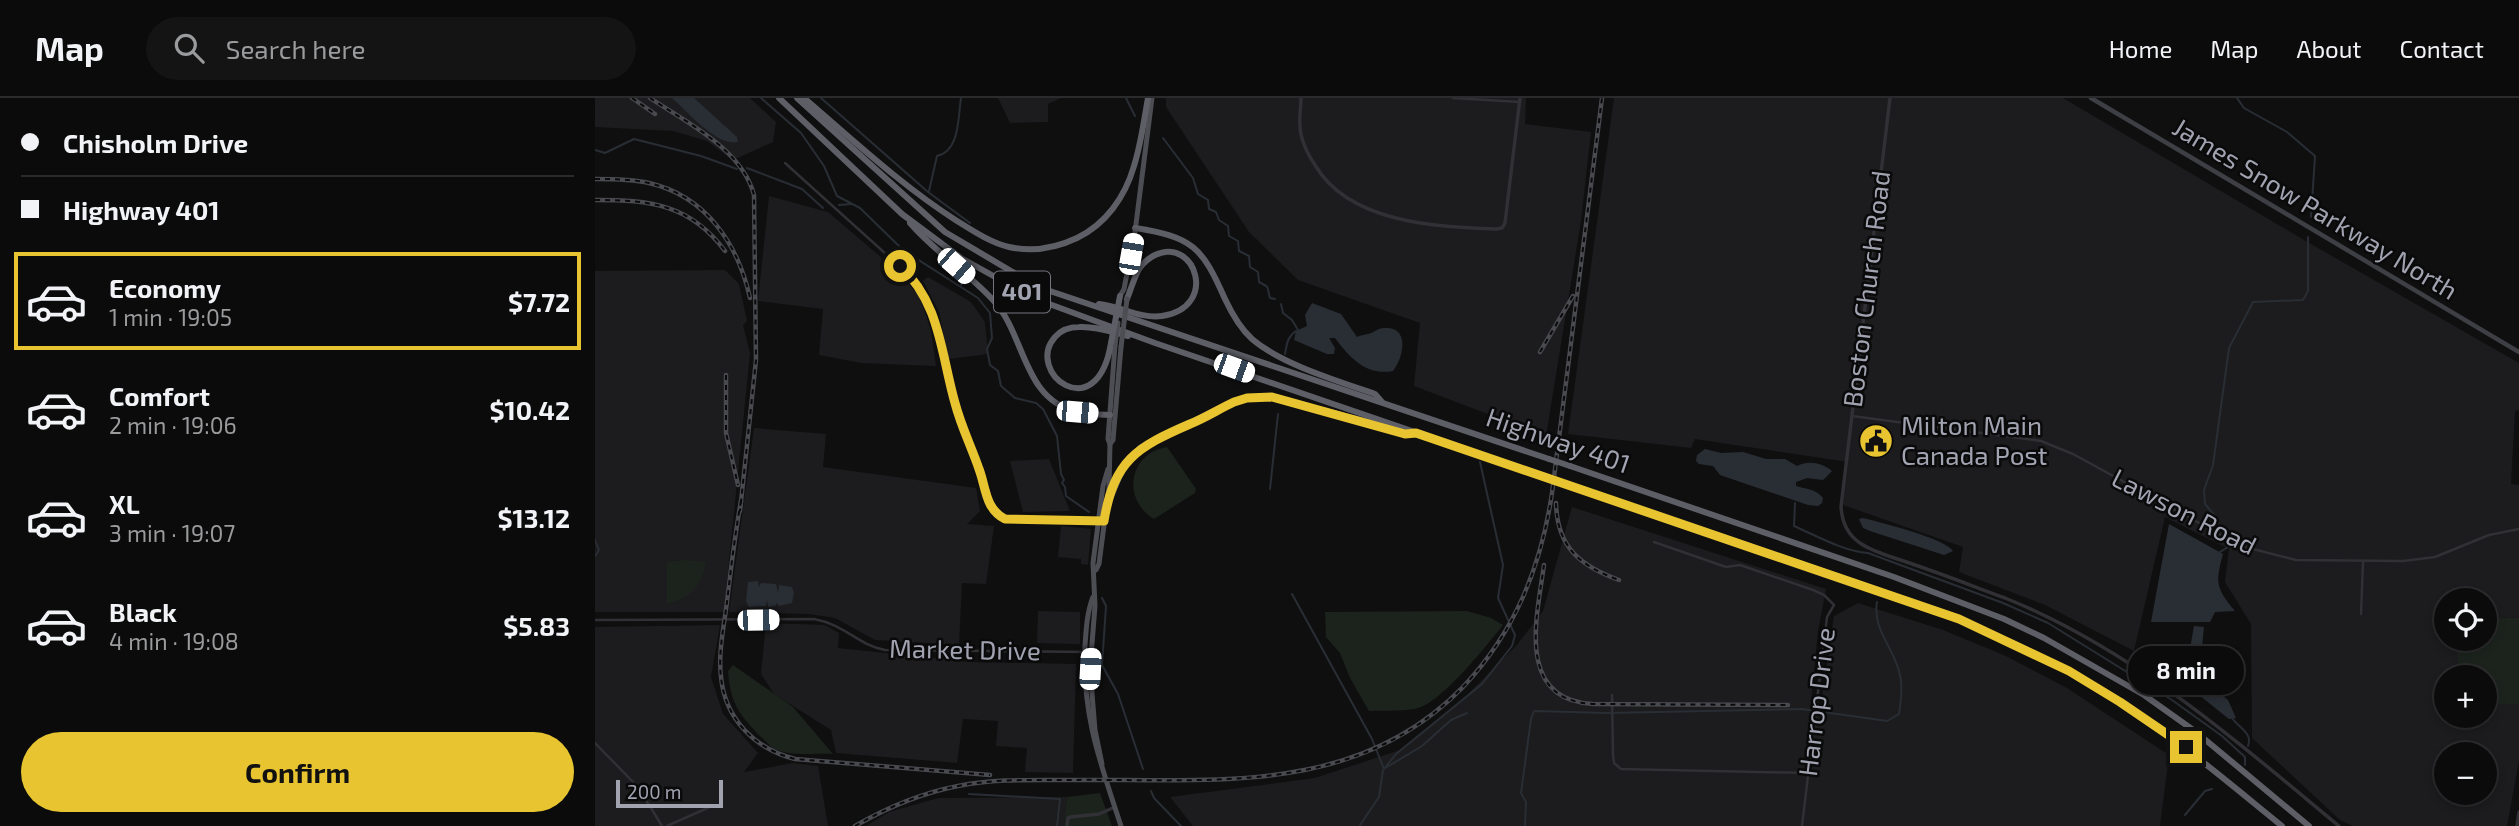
<!DOCTYPE html>
<html lang="en">
<head>
<meta charset="utf-8">
<style>
	:root { --surface:#0b0b0c; --page:#141415; --text:#f1f3f6; --muted:#9a9b9d; --line:#2b2b2d; --accent:#e7c430 }
	body { margin:0; font-family:"Exo 2",sans-serif; background:var(--page); color:var(--text); height:100vh; display:flex; flex-direction:column; font-size:26px; white-space:nowrap }
	* { box-sizing:border-box; margin:0 }
	p { font-size:23px; color:var(--muted) }
	.icon { flex:none; width:38px; height:38px; fill:none; stroke:currentColor; stroke-width:2; stroke-linecap:round; stroke-linejoin:round }
	.map { position:relative; flex:1; overflow:hidden }
	.panel { display:flex; flex-direction:column; background:var(--surface); width:595px }
	.panel>* { flex:none }
	.guide { display:grid; align-content:center; height:154px; padding:0 21px; background:var(--surface) }
	.fabs { position:absolute; left:1839px; top:490px; display:grid; gap:14px }
	.fabs a { display:grid; place-items:center; width:63px; height:63px; border-radius:50%; background:var(--surface); box-shadow:0 4px 10px #0003,0 0 0 2px var(--line); font-size:35px }
	.scale { position:absolute; left:21px; bottom:18px; width:107px; box-sizing:border-box; padding-left:7px; border:4px solid #a1a3b1; border-top:0; font-size:19px; line-height:24px; white-space:nowrap; color:#a1a3b1; -webkit-text-stroke:5px #0a0a0b; paint-order:stroke }
	.end { position:absolute; width:32px; height:32px; margin:-16px; border:9px solid #e7c430; background:#111; box-shadow:0 0 0 4px #111 }
	.from { border-radius:50% }
	.bubble { position:absolute; height:49px; border-radius:24px; background:var(--surface); box-shadow:0 4px 10px #0003,0 0 0 2px var(--line); font-size:23px; font-weight:700; line-height:49px; text-align:center }
	.car { position:absolute; width:21px; height:42px; margin:-21px -10px; border-radius:9px; box-shadow:0 0 5px 2px #0007; background:linear-gradient(#fff 24%,#345 0 40%,#fff 0 76%,#345 0 86%,#fff 0) }
	.guide b { display:flex; align-items:center; gap:24px; height:66px; font-size:26px }
	.guide b+b { border-top:2px solid var(--line) }
	.guide i { width:18px; height:18px; background:var(--text) }
	ul { padding:0; list-style:none }
	li { display:flex; align-items:center; gap:21px; height:98px; margin:0 14px 10px; padding:0 7px; border:4px solid transparent; border-radius:0px }
	li div { flex:1 }
	li b { display:block; font-size:26px }
	li em { font-style:normal; font-weight:700 }
	li.active { border-color:var(--accent) }
	li>.icon { width:63px; height:63px; stroke-width:1.5 }
	.action { display:flex; gap:14px; margin-top:auto; padding:14px 21px }
	.action a { flex:1; height:80px; border-radius:42px; background:var(--accent); color:#111; font-size:28px; font-weight:700; line-height:80px; text-align:center }
	header { display:flex; align-items:center; gap:42px; box-sizing:border-box; height:98px; padding:0 35px; background:var(--surface); border-bottom:2px solid var(--line) }
	header strong { font-size:33px }
	nav { display:flex; gap:38px; margin-inline-start:auto; font-size:24px }
	.search { width:490px; height:63px; background:var(--page); display:flex; align-items:center; gap:18px; box-sizing:border-box; padding:0 24px; border-radius:38px; color:var(--muted); font-size:26px }
	main { display:flex; flex:1; min-height:0 }
	.map>svg:first-child { display:block }
</style>
</head>
<body>
<header>
<strong>Map</strong>
<div class="search"><svg class="icon" aria-label="search" viewBox="0 0 24 24"><circle cx="10" cy="10" r="6"/><path d="M15 15l6 6"/></svg>Search here</div>
<nav><a>Home</a><a>Map</a><a>About</a><a>Contact</a></nav>
</header>
<main>
<section class="panel">
<div class="guide">
<b><i class="from"></i>Chisholm Drive</b>
<b><i></i>Highway 401</b>
</div>
<ul>
<li class="active"><svg class="icon" aria-label="car" viewBox="0 0 24 24"><path d="M5 17H2v-5l4-1 3-4h7l3 4 3 1v5h-3M9 17h6M6 11h13"/><circle cx="7" cy="17" r="2"/><circle cx="17" cy="17" r="2"/></svg><div><b>Economy</b><p>1 min · 19:05</p></div><em>$7.72</em></li>
<li><svg class="icon" aria-label="car" viewBox="0 0 24 24"><path d="M5 17H2v-5l4-1 3-4h7l3 4 3 1v5h-3M9 17h6M6 11h13"/><circle cx="7" cy="17" r="2"/><circle cx="17" cy="17" r="2"/></svg><div><b>Comfort</b><p>2 min · 19:06</p></div><em>$10.42</em></li>
<li><svg class="icon" aria-label="car" viewBox="0 0 24 24"><path d="M5 17H2v-5l4-1 3-4h7l3 4 3 1v5h-3M9 17h6M6 11h13"/><circle cx="7" cy="17" r="2"/><circle cx="17" cy="17" r="2"/></svg><div><b>XL</b><p>3 min · 19:07</p></div><em>$13.12</em></li>
<li><svg class="icon" aria-label="car" viewBox="0 0 24 24"><path d="M5 17H2v-5l4-1 3-4h7l3 4 3 1v5h-3M9 17h6M6 11h13"/><circle cx="7" cy="17" r="2"/><circle cx="17" cy="17" r="2"/></svg><div><b>Black</b><p>4 min · 19:08</p></div><em>$5.83</em></li>
</ul>
<div class="action"><a>Confirm</a></div>
</section>
<div class="map">
<svg width="1924" height="728" viewBox="0 0 1924 728">
	<rect width="100%" height="100%" fill="#0f0f10"/>
	<!-- built -->
	<g fill="#1c1b1d" fill-rule="evenodd">
		<polygon points="0,0 155,0 181,24 178,44 138,62 112,43 78,33 0,29"/>
		<polygon points="403,0 466,0 453,6 453,24 415,25"/>
		<polygon points="571,0 931,0 930,26 996,34 986,123 951,338 819,288 825,225 703,182 654,134 571,9"/>
		<path d="M1019 0H1468L1716 146 1924 265V312L1920 313 1916 386 1924 387V520L1890 519V502H1852V541H1863V579H1852V618H1862L1863 623 1871 622 1872 618H1890V606H1924V663L1912 728H1758L1745 722 1657 640 1656 526 1630 484 1634 451 1570 419 1539 553 1450 507 1364 474 1368 449 1248 407 1253 364 1100 341 1096 350 973 336ZM1852 656H1890V695H1852Z"/>
		<polygon points="174,98 233,114 301,172 325,199 336,233 341,268 266,265 224,257 228,211 163,203"/>
		<polygon points="130,172 144,186 152,223 148,227 155,255 129,514 0,514 0,173"/>
		<polygon points="333,179 376,204 390,224 393,256 353,261 344,214 328,183"/>
		<polygon points="159,330 231,336 228,369 381,390 385,413 372,426 399,428 391,486 367,485 364,547 280,542 240,520 214,516 134,514"/>
		<polygon points="454,361 475,413 428,414 415,363"/>
		<polygon points="977,409 1231,491 1223,533 1215,613 1225,612 1239,518 1263,505 1348,532 1411,558 1472,590 1574,657 1565,728 598,728 575,699 720,680 805,652 863,606 921,548 948,513"/>
		<polygon points="466,428 496,431 493,467 486,466 486,461 463,459"/>
		<polygon points="443,513 485,514 485,546 442,545"/>
		<polygon points="171,525 230,527 244,535 243,550 375,564 481,566 478,675 430,674 432,650 401,648 403,623 368,621 362,665 241,655 236,632 179,596 166,576"/>
		<polygon points="125,527 116,579 128,616 163,655 149,674 198,665 223,668 233,728 0,728 0,529"/>
		<polygon points="472,699 469,728 271,728 294,714 343,700"/>
	</g>
	<!-- green -->
	<g fill="#1c231d">
		<path d="M572 349 601 391 600 395 559 421C526 401 534 355 572 349Z"/>
		<path d="M90 462 111 464C107 488 96 500 72 506V464Z"/>
		<path d="M872 513 896 520 908 527C892 547 847 604 823 610 808 614 790 612 774 613L755 580 745 555 731 539 730 514Z"/>
		<polygon points="1890,519 1924,520 1924,606 1890,607 1890,579 1863,579 1863,541 1890,541"/>
		<path d="M138 567 198 609 238 656C221 655 194 659 178 650 174 648 170 642 166 639 144 617 135 604 133 573Z"/>
		<polygon points="505,695 517,728 469,728 472,699"/>
	</g>
	<!-- water -->
	<g fill="#292e35">
		<path d="M77 0H99L142 39 143 44C122 49 92 13 77 0Z"/>
		<path d="M717 205 746 216 762 239C766 237 769 237 773 236 779 235 782 230 789 230 815 228 809 259 798 273 771 278 755 260 740 240H734L740 250 739 256H732L699 242 701 233 712 228 710 217Z"/>
		<path d="M1110 351 1126 355 1148 354 1171 361H1190L1202 368C1214 362 1227 365 1237 373L1228 382 1212 380 1201 384V388C1211 391 1221 391 1228 400L1227 405 1223 408 1213 407 1125 377 1118 368 1104 366 1101 363 1102 357Z"/>
		<path d="M1268 420C1287 425 1349 440 1358 453L1349 457 1275 433 1268 430 1264 421Z"/>
		<path d="M1574 426 1628 456C1620 485 1621 490 1640 513L1620 514 1615 524H1556Z"/>
		<polygon points="163,483 164,489 166,485 181,486 183,495 184,487 197,489 199,495 197,505 184,508 182,505 180,508 173,509 172,501 171,508 154,509 151,503 153,484"/>
		<polygon points="1599,528 1609,529 1604,578 1633,602 1641,620 1634,621 1589,585"/>
	</g>
	<g fill="none" stroke-linecap="round" stroke-linejoin="round">
		<!-- stream -->
		<g stroke="#292e35" stroke-width="2">
			<polyline points="166,0 206,35 229,68 242,98 265,110 308,152 383,200 395,215 397,240 392,251 395,267 403,273 406,288 420,300 441,305 448,311 462,338 466,376 469,382 467,385 470,389 471,398 494,414"/>
			<polyline points="226,0 333,94 375,125"/>
			<polyline points="531,0 540,18"/>
			<polyline points="1642,0 1649,10 1692,34 1720,58 1716,119"/>
			<path d="M568 40 598 80 603 96 613 102 614 111 621 114 624 122 633 128 634 138 643 143 644 153 654 158 655 169 663 174 664 184C677 191 671 188 675 200L680 201"/>
			<polyline points="0,52 10,55 39,41 106,58 142,71"/>
			<polyline points="152,70 207,91 228,110"/>
			<path d="M334 93 342 58C365 53 363 19 366 0"/>
			<polyline points="244,107 257,106"/>
			<polyline points="366,187 368,181"/>
			<polyline points="686,206 688,215 697,222 703,232"/>
			<path d="M690 256C692 246 692 239 701 233"/>
			<polyline points="675,391 683,316"/>
			<path d="M1200 405 1199 428C1222 438 1248 453 1273 455L1408 505 1453 525 1577 602 1627 638 1650 659V667"/>
			<polyline points="1624,431 1621,419 1610,406 1609,392 1618,367 1634,250 1658,204 1708,202 1713,193 1713,139"/>
			<polyline points="1635,436 1640,439"/>
			<polyline points="1625,454 1633,449"/>
			<polyline points="0,458 4,452 0,442"/>
			<polyline points="697,496 777,641 789,671 801,656 887,586 917,548 920,537 903,500 908,467 885,364"/>
			<polyline points="507,500 511,508 507,567 523,596 548,671"/>
			<path d="M1637 620C1644 630 1658 635 1653 648"/>
			<polyline points="792,669 827,648 856,622 872,615"/>
			<polyline points="556,693 559,700 586,728"/>
			<polyline points="374,696 465,701 462,728"/>
			<polyline points="1590,717 1610,693 1617,691"/>
			<polyline points="765,727 784,699 788,672"/>
			<path d="M930 728 931 704 926 695 936 621 939 613 1013 615 1207 611 1292 623 1304 616C1306 603 1308 589 1305 577 1300 551 1277 532 1282 504"/>
		</g>
		<!-- minor -->
		<g stroke="#303035" stroke-width="2.5">
			<polyline points="858,0 925,4"/>
			<polyline points="190,65 312,175 328,195 341,224 365,323 384,369 393,405 405,419 415,423 504,423"/>
			<polyline points="1257,318 1446,343 1478,356 1646,448 1701,462 1808,463 1840,459 1894,437 1924,431"/>
			<polyline points="1059,444 1131,469 1145,467 1218,492 1229,497 1239,507 1232,519 1207,728"/>
			<polyline points="1766,516 1768,464"/>
			<path d="M0 522 219 521C251 527 261 546 290 552L496 554"/>
			<polyline points="1017,597 1018,657 1019,665 1026,671 1213,675"/>
			<polyline points="0,645 43,689 67,728"/>
			<polyline points="72,728 117,708"/>
		</g>
		<!-- tertiary -->
		<g stroke="#303035" stroke-width="3.5">
			<path d="M706 0C706 9 704 18 705 27 705 42 712 55 720 67 754 125 841 129 901 131L907 130 910 125 925 0"/>
			<path d="M1295 0 1246 409C1247 424 1253 437 1265 445 1281 456 1302 460 1320 467 1350 477 1380 489 1410 500 1537 551 1640 642 1744 728"/>
			<polyline points="472,728 473,720 475,719 504,716 520,709"/>
			<polyline points="1922,728 1924,714"/>
		</g>
		<!-- secondary -->
		<polyline stroke="#3e3f45" stroke-width="4.5" points="1496,0 1924,254"/>
		<!-- primary -->
		<g stroke="#4d4d54" stroke-width="5">
			<polyline points="525,198 529,191 540,134 557,0"/>
			<polyline points="515,346 518,342 526,249"/>
			<polyline points="501,472 504,466 514,389 515,346 513,341 520,247"/>
			<path d="M498 499C492 514 491 532 490 548 487 617 505 664 526 728"/>
			<polyline points="507,666 500,632 495,571 500,508 498,465 508,388 513,371"/>
		</g>
		<!-- motorway -->
		<g stroke="#5d5e66" stroke-width="6">
			<polyline points="184,0 307,116 366,160 438,200 560,245 948,378"/>
			<polyline points="202,0 350,134 443,189 954,361"/>
			<path d="M209 0C258 42 307 88 362 123 378 133 396 145 414 149 437 154 461 150 482 140 511 126 530 99 539 68 546 46 549 22 553 0"/>
			<path d="M315 125C340 154 372 174 398 202 431 237 427 301 482 314 493 317 504 316 515 317"/>
			<path d="M540 130C598 139 607 149 630 201 637 216 645 230 657 241 686 266 743 283 780 296L787 304"/>
			<path d="M504 206C525 208 545 221 567 218 624 210 601 138 560 157 554 160 548 165 544 171 539 180 536 191 532 201"/>
			<path d="M516 245C502 331 429 274 460 239 466 232 475 229 484 229 500 228 517 234 533 238"/>
			<polyline points="975,368 1299,479 1409,521 1449,540 1549,597 1601,634 1714,728"/>
			<path d="M969 385C1053 414 1137 442 1221 471 1307 500 1392 529 1472 572 1551 614 1618 672 1687 728"/>
			<polyline points="511,410 528,370 545,350 617,314 652,300 677,299 815,335"/>
		</g>
		<!-- rail casing -->
		<g stroke="#494a50" stroke-width="4.5">
			<g id="rail">
				<polyline points="37,0 60,16"/>
				<path d="M55 0C92 25 147 51 159 97L161 262 145 413"/>
				<path d="M0 81C18 81 36 81 54 85 111 98 143 146 155 200"/>
				<path d="M0 102C55 102 95 106 130 153"/>
				<polyline points="945,254 978,198"/>
				<polyline points="131,277 131,335 143,387"/>
				<path d="M146 403C140 436 136 470 132 504 129 528 123 555 126 579 130 621 160 651 200 661L395 677"/>
				<path d="M961 405C962 449 985 468 1024 482"/>
				<path d="M949 467C942 518 920 602 998 606L1193 607"/>
				<path d="M260 728C293 709 327 695 363 688 398 681 434 682 469 682 611 680 759 701 868 589 920 534 946 469 957 395L1007 0"/>
			</g>
		</g>
		<!-- rail -->
		<use href="#rail" stroke="#0a0a0b" stroke-width="2" stroke-dasharray="5" stroke-linecap="butt"/>
		<!-- primary-bridge -->
		<g stroke="#4d4d54" stroke-width="5">
			<polyline points="520,247 523,225"/>
			<polyline points="526,249 532,201"/>
		</g>
		<!-- motorway-bridge -->
		<g stroke="#5d5e66" stroke-width="6">
			<polyline points="516,245 525,198"/>
			<polyline points="954,361 975,368"/>
			<polyline points="948,378 969,385"/>
		</g>
	</g>
	<g fill="none" stroke-linecap="round" stroke-linejoin="round">
		<!-- route -->
		<path stroke="#e7c430" stroke-width="9" d="M305 168C345 204 346 256 360 305 366 328 376 348 384 371 391 389 390 411 410 421L509 423C519 362 542 349 595 326 610 320 624 311 639 304L652 300 677 299 810 336 821 335 1364 521 1474 573 1525 604 1591 649"/>
	</g>
	<!-- icons -->
	<defs>
		<g id="civic-disc" transform="scale(1.75)"><circle r="9.5" fill="#e7c430" stroke="#0a0a0b"/><path d="M-.6-6.5H3V-4.5H.6V-3L4-1V1h2V6H-6V1h2V-1L-.6-3ZM-1.2 2.5V6h2.4V2.5Z" fill="#111"/></g>
	</defs>
	<g fill-rule="evenodd">
		<use href="#civic-disc" x="1281" y="343"/>
	</g>
	<g text-anchor="middle" stroke-width="5" stroke-linejoin="round" paint-order="stroke">
		<!-- shield labels -->
		<rect fill="#0a0a0b" stroke="#74757f" stroke-width="2" x="399" y="173.5" width="56" height="41" rx="5"/>
		<g font-size="24" font-weight="bold" fill="#a1a3b1">
			<text x="427" y="202">401</text>
		</g>
		<!-- street labels -->
		<g font-size="26" fill="#a1a3b1" stroke="#0a0a0b">
			<text transform="translate(1720 111) rotate(31)" y="9">James Snow Parkway North</text>
			<text transform="translate(1272 191) rotate(-83)" y="9">Boston Church Road</text>
			<text transform="translate(963 343) rotate(19)" y="9">Highway 401</text>
			<text transform="translate(1589 414) rotate(27)" y="9">Lawson Road</text>
			<text transform="translate(370 552) rotate(1)" y="9">Market Drive</text>
			<text transform="translate(1222 604) rotate(-83)" y="9">Harrop Drive</text>
		</g>
		<!-- poi labels -->
		<g font-size="26" fill="#a1a3b1" stroke="#0a0a0b" text-anchor="start">
			<text x="1306" y="337">Milton Main<tspan x="1306" dy="30">Canada Post</tspan></text>
		</g>
	</g>
</svg>
<div class="fabs">
<a><svg class="icon" aria-label="locate" viewBox="0 0 24 24"><circle cx="12" cy="12" r="6"/><path d="M12 2v4M12 18v4M2 12h4M18 12h4"/></svg></a>
<a>+</a>
<a>−</a>
</div>
<div class="scale">200 m</div>
<i class="end from" style="left:305px;top:168px"></i>
<i class="end" style="left:1591px;top:649px"></i>
<div class="bubble" style="left:1533px;top:548px;width:116px">8 min</div>
<i class="car" style="left:536px;top:156px;rotate:10deg"></i>
<i class="car" style="left:361px;top:168px;rotate:131deg"></i>
<i class="car" style="left:639px;top:270px;rotate:110deg"></i>
<i class="car" style="left:482px;top:314px;rotate:95deg"></i>
<i class="car" style="left:163px;top:522px;rotate:89deg"></i>
<i class="car" style="left:495px;top:571px;rotate:3deg"></i>
</div>
</main>
</body>
</html>
